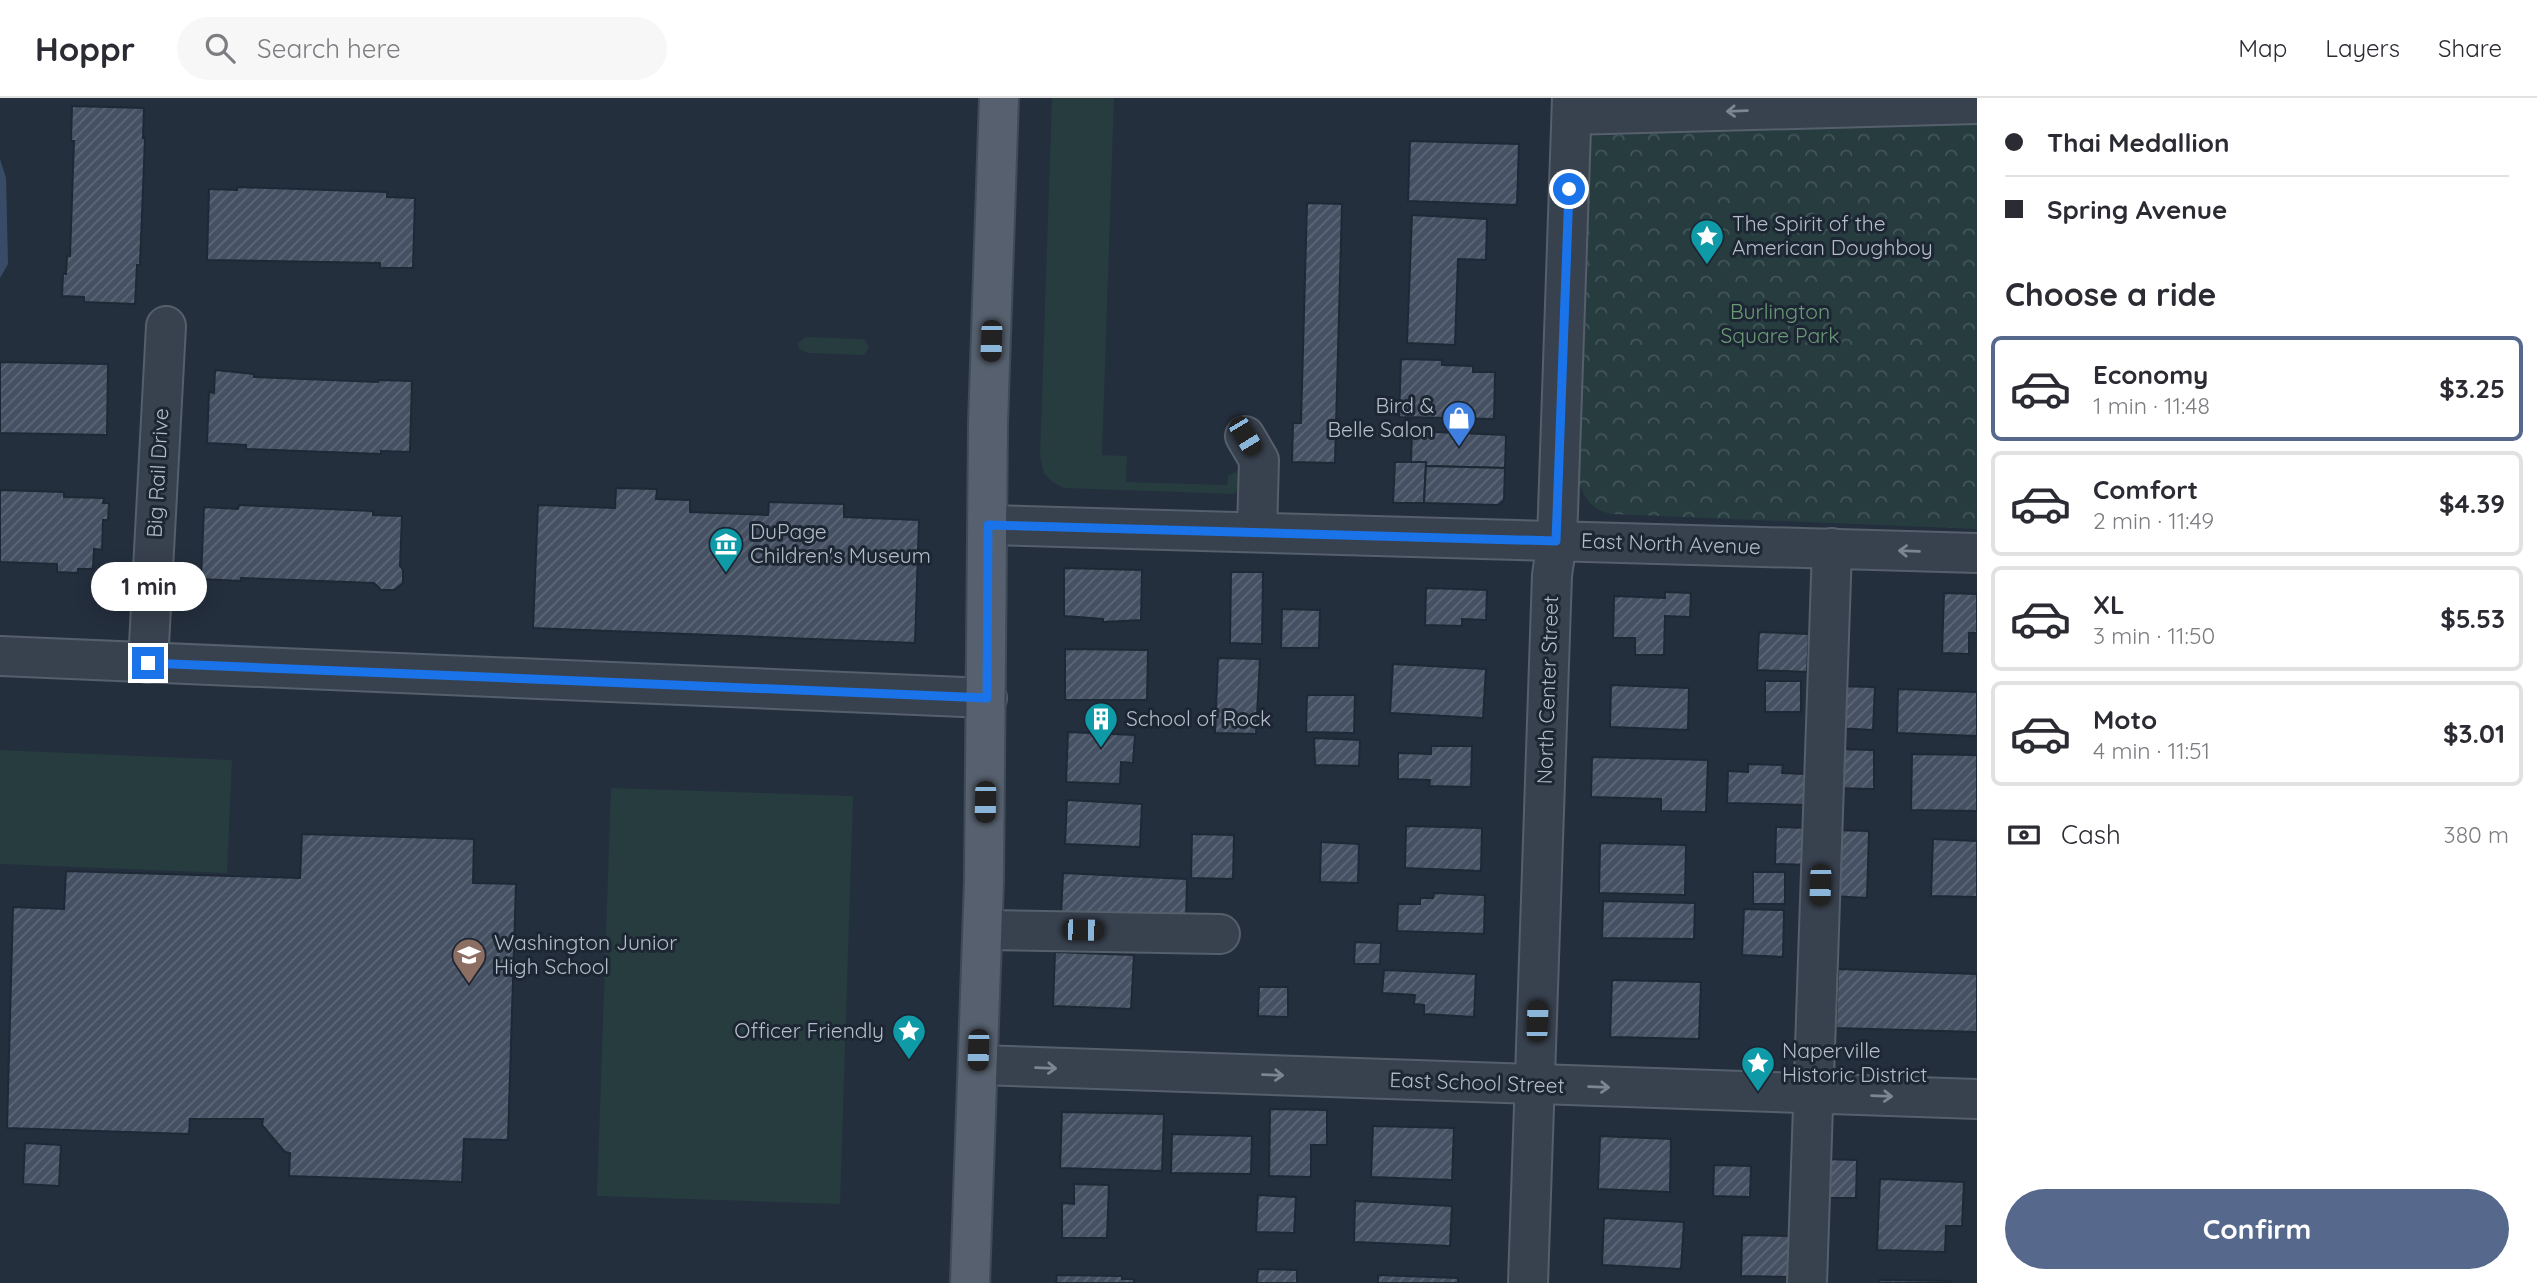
<!DOCTYPE html>
<html lang="en">
<head>
<meta charset="utf-8">
<style>
	:root { --surface:#fff; --page:#f7f7f7; --text:#2b2b33; --muted:#7c7c81; --line:#e1e1e2; --accent:#56698c }
	body { margin:0; font-family:Quicksand,sans-serif; background:var(--page); color:var(--text); height:100vh; display:flex; flex-direction:column; font-size:26px; white-space:nowrap }
	* { box-sizing:border-box; margin:0 }
	p { font-size:23px; color:var(--muted) }
	.icon { flex:none; width:38px; height:38px; fill:none; stroke:currentColor; stroke-width:2; stroke-linecap:round; stroke-linejoin:round }
	.map { position:relative; flex:1; overflow:hidden }
	.side { display:flex; flex-direction:column; background:var(--surface); width:560px }
	.side>* { flex:none }
	.guide { display:grid; align-content:center; height:154px; padding:0 28px; background:var(--surface) }
	.end { position:absolute; width:32px; height:32px; margin:-16px; border:9px solid #1a73e8; background:#fff; box-shadow:0 0 0 4px #fff }
	.from { border-radius:50% }
	.bubble { position:absolute; height:49px; border-radius:24px; background:var(--surface); box-shadow:0 4px 18px #0003; font-size:23px; font-weight:700; line-height:49px; text-align:center }
	.car { position:absolute; width:21px; height:42px; margin:-21px -10px; border-radius:9px; box-shadow:0 0 5px 2px #0007; background:linear-gradient(#222 24%,#8ab4d8 0 40%,#222 0 76%,#8ab4d8 0 86%,#222 0) }
	.guide b { display:flex; align-items:center; gap:24px; height:66px; font-size:26px }
	.guide b+b { border-top:2px solid var(--line) }
	.guide i { width:18px; height:18px; background:var(--text) }
	ul { padding:0; list-style:none }
	li { display:flex; align-items:center; gap:21px; height:105px; margin:0 14px 10px; padding:0 14px; border:4px solid var(--line); border-radius:10px }
	li div { flex:1 }
	li b { display:block; font-size:26px }
	li em { font-style:normal; font-weight:700 }
	li.active { border-color:var(--accent) }
	li>.icon { width:63px; height:63px; stroke-width:1.5 }
	h2 { padding:0 28px; font-size:32px; line-height:84px }
	.pay { display:flex; align-items:center; gap:18px; height:77px; padding:0 28px; font-size:26px }
	.pay p { margin-inline-start:auto }
	.button { display:flex; gap:14px; margin-top:auto; padding:14px 28px }
	.button a { flex:1; height:80px; border-radius:42px; background:var(--accent); color:#fff; font-size:28px; font-weight:700; line-height:80px; text-align:center }
	header { display:flex; align-items:center; gap:42px; box-sizing:border-box; height:98px; padding:0 35px; background:var(--surface); border-bottom:2px solid var(--line) }
	header strong { font-size:33px }
	nav { display:flex; gap:38px; margin-inline-start:auto; font-size:24px }
	.search { width:490px; height:63px; background:var(--page); display:flex; align-items:center; gap:18px; box-sizing:border-box; padding:0 24px; border-radius:38px; color:var(--muted); font-size:26px }
	main { display:flex; flex:1; min-height:0 }
	.map>svg:first-child { display:block }
</style>
</head>
<body>
<header>
<strong>Hoppr</strong>
<div class="search"><svg class="icon" aria-label="search" viewBox="0 0 24 24"><circle cx="10" cy="10" r="6"/><path d="M15 15l6 6"/></svg>Search here</div>
<nav><a>Map</a><a>Layers</a><a>Share</a></nav>
</header>
<main>
<div class="map">
<svg width="1977" height="1185" viewBox="0 0 1977 1185">
	<defs>
		<pattern id="park-crowns" width="20" height="18" patternUnits="userSpaceOnUse" patternTransform="scale(1.75)"><rect width="20" height="18" fill="#263c3f"/><path d="M2 6a3 3 0 1 1 6 0M12 15a3 3 0 1 1 6 0" fill="none" stroke="#435659"/></pattern>
		<pattern id="building-hatch" width="6" height="6" patternUnits="userSpaceOnUse" patternTransform="scale(1.75)"><rect width="6" height="6" fill="#455162"/><path d="M-1 1l2-2M0 6l6-6M5 7l2-2" fill="none" stroke="#5d6877"/></pattern>
	</defs>
	<rect width="100%" height="100%" fill="#242f3e"/>
	<!-- grass -->
	<g fill="#263c3f">
		<path d="M1052 0H1114L1102 357 1127 358 1126 384 1227 387 1228 378 1235 374 1239 376C1242 383 1240 391 1234 396L1064 390 1052 384 1044 375 1040 358Z"/>
		<polygon points="806,239 860,241 865,242 869,249 864,257 808,255 799,251 798,245"/>
		<polygon points="0,652 232,662 227,775 0,766"/>
		<polygon points="611,690 853,698 840,1106 597,1098"/>
	</g>
	<!-- park -->
	<path fill="url(#park-crowns)" d="M1977 22V431L1611 416C1592 411 1586 403 1579 385L1591 38Z"/>
	<!-- water -->
	<polygon fill="#394c67" points="0,61 6,80 8,166 0,180"/>
	<!-- building -->
	<g fill="url(#building-hatch)" stroke="#1f2835" stroke-width="2">
		<polygon points="72,8 144,10 143,40 145,40 140,167 137,167 135,206 84,204 84,199 62,198 63,176 66,176 67,158 70,158 74,43 71,43"/>
		<polygon points="1410,43 1519,46 1517,107 1408,103"/>
		<polygon points="237,89 387,94 387,99 415,100 413,170 380,170 380,165 207,162 209,91 237,92"/>
		<polygon points="1307,105 1342,106 1335,365 1292,364 1293,325 1301,325"/>
		<polygon points="1412,117 1487,121 1486,162 1458,161 1455,247 1407,245"/>
		<polygon points="1401,261 1442,262 1442,267 1473,268 1473,274 1495,274 1494,321 1399,319"/>
		<polygon points="0,264 108,266 107,337 0,335"/>
		<polygon points="215,272 254,276 254,279 378,284 378,282 412,283 410,354 381,353 381,356 246,351 246,347 207,345 209,294 214,295"/>
		<polygon points="1412,333 1506,337 1505,370 1426,368 1426,364 1411,364"/>
		<polygon points="1395,364 1426,364 1424,405 1393,405"/>
		<polygon points="1426,368 1505,370 1504,402 1498,407 1424,405"/>
		<polygon points="616,390 657,391 656,401 690,402 690,414 768,417 769,404 844,406 844,419 919,422 915,545 533,530 538,407 615,410"/>
		<polygon points="0,392 64,394 64,399 104,400 103,405 109,405 108,422 103,422 102,452 94,451 93,471 78,471 78,475 57,474 57,466 0,464"/>
		<polygon points="239,407 373,413 373,417 402,418 400,468 403,472 403,485 394,492 381,492 374,485 241,480 241,483 201,481 204,409 238,411"/>
		<polygon points="1064,470 1142,472 1141,522 1103,524 1103,521 1064,518"/>
		<polygon points="1231,474 1263,474 1262,546 1230,545"/>
		<polygon points="1426,490 1487,492 1486,522 1462,521 1462,528 1425,527"/>
		<polygon points="1665,494 1691,495 1690,519 1665,518 1664,557 1635,557 1635,540 1613,540 1614,498 1665,500"/>
		<polygon points="1944,495 1977,496 1977,535 1969,535 1969,556 1942,555"/>
		<polygon points="1282,511 1320,512 1319,550 1281,550"/>
		<polygon points="1759,534 1809,536 1807,574 1757,572"/>
		<polygon points="1065,551 1148,552 1147,602 1065,602"/>
		<polygon points="1218,560 1260,561 1256,636 1215,635"/>
		<polygon points="1393,566 1486,571 1483,620 1390,615"/>
		<rect x="1765" y="583" width="36" height="31"/>
		<polygon points="1611,587 1689,590 1688,632 1610,629"/>
		<polygon points="1836,588 1875,589 1873,632 1835,630"/>
		<polygon points="1898,591 1977,594 1977,638 1897,635"/>
		<polygon points="1307,597 1355,597 1354,635 1306,634"/>
		<polygon points="1068,634 1135,637 1133,665 1121,664 1120,686 1066,684"/>
		<polygon points="1314,640 1360,642 1359,668 1315,667"/>
		<polygon points="1431,648 1472,648 1471,689 1429,688 1430,682 1398,681 1398,655 1431,656"/>
		<polygon points="1834,651 1874,652 1874,691 1833,690"/>
		<polygon points="1912,656 1977,657 1977,713 1911,712"/>
		<polygon points="1592,659 1708,662 1706,714 1661,713 1661,701 1591,699"/>
		<polygon points="1748,666 1783,667 1782,675 1806,676 1805,707 1727,705 1728,673 1748,674"/>
		<polygon points="1067,702 1142,706 1140,749 1065,746"/>
		<polygon points="1406,728 1482,730 1481,773 1405,770"/>
		<polygon points="1776,729 1811,730 1810,767 1775,766"/>
		<polygon points="1833,732 1869,733 1867,800 1831,798"/>
		<polygon points="302,736 474,741 473,785 516,786 508,1042 464,1041 462,1084 289,1078 290,1055 285,1054 262,1027 263,1021 190,1021 189,1036 7,1030 13,809 64,811 66,773 300,780"/>
		<polygon points="1192,736 1234,737 1233,781 1191,780"/>
		<polygon points="1933,741 1977,743 1977,799 1931,798"/>
		<polygon points="1321,744 1359,746 1358,785 1320,784"/>
		<polygon points="1600,745 1686,747 1685,797 1599,795"/>
		<rect x="1753" y="774" width="32" height="32"/>
		<polygon points="1063,775 1187,781 1186,822 1061,817"/>
		<polygon points="1434,795 1485,797 1484,836 1397,833 1398,806 1420,806 1420,800 1433,800"/>
		<polygon points="1603,803 1695,805 1694,841 1602,840"/>
		<polygon points="1744,811 1784,812 1783,859 1742,857"/>
		<polygon points="1355,844 1381,845 1380,866 1354,866"/>
		<polygon points="1055,854 1134,857 1131,911 1053,908"/>
		<polygon points="1838,871 1977,876 1977,934 1836,930"/>
		<polygon points="1384,872 1476,876 1474,919 1424,916 1424,907 1414,906 1415,897 1382,895"/>
		<polygon points="1612,882 1701,884 1699,941 1610,939"/>
		<polygon points="1259,889 1288,889 1288,919 1258,918"/>
		<polygon points="1270,1011 1327,1012 1327,1047 1311,1047 1311,1079 1269,1078"/>
		<polygon points="1062,1014 1164,1016 1162,1073 1060,1070"/>
		<polygon points="1373,1028 1454,1030 1452,1082 1371,1079"/>
		<polygon points="1172,1036 1252,1038 1251,1076 1171,1075"/>
		<polygon points="1600,1038 1671,1041 1670,1094 1598,1091"/>
		<polygon points="25,1045 61,1047 59,1088 23,1086"/>
		<polygon points="1822,1061 1857,1062 1856,1100 1822,1100"/>
		<polygon points="1714,1067 1751,1068 1750,1099 1713,1098"/>
		<polygon points="1880,1081 1964,1084 1962,1128 1946,1128 1945,1154 1877,1152"/>
		<polygon points="1074,1086 1109,1087 1107,1140 1062,1140 1062,1105 1074,1106"/>
		<polygon points="1258,1097 1296,1099 1294,1135 1256,1134"/>
		<polygon points="1355,1103 1452,1108 1450,1148 1354,1144"/>
		<polygon points="1604,1120 1684,1124 1681,1171 1602,1167"/>
		<polygon points="1742,1137 1794,1138 1793,1179 1741,1178"/>
		<polygon points="1258,1171 1297,1172 1297,1185 1257,1185"/>
		<polygon points="1057,1177 1122,1178 1122,1181 1134,1181 1134,1185 1056,1185"/>
		<polygon points="1378,1177 1458,1180 1458,1185 1378,1185"/>
		<polygon points="1879,1182 1951,1183 1951,1185 1879,1185"/>
	</g>
	<g fill="none" stroke-linecap="round" stroke-linejoin="round">
		<!-- minor casing -->
		<g stroke="#565f6c" stroke-width="42">
			<g id="minor">
				<polyline points="1572,17 1977,6"/>
				<polyline points="1245,338 1259,362 1257,434"/>
				<polyline points="988,427 1977,455"/>
				<polyline points="0,558 987,600"/>
				<polyline points="148,565 166,228"/>
				<polyline points="983,832 1220,836"/>
				<polyline points="978,967 1977,1001"/>
				<polyline points="1528,1185 1552,477 1557,443 1572,0"/>
				<polyline points="1807,1185 1832,450"/>
			</g>
		</g>
		<!-- major casing -->
		<g stroke="#414a57" stroke-width="42">
			<polyline id="major" points="970,1185 984,782 988,325 999,0"/>
		</g>
		<!-- minor -->
		<use href="#minor" stroke="#38414e" stroke-width="38"/>
		<!-- major -->
		<use href="#major" stroke="#56606e" stroke-width="38"/>
	</g>
	<!-- one-way arrows -->
	<defs><path id="oneway-shaft" d="M-6 0H5M1.5-3L5.5 0L1.5 3" fill="none" stroke-width="1.6" stroke-linecap="round" stroke-linejoin="round" transform="scale(1.75)"/></defs>
	<g stroke="#7c8592">
		<use href="#oneway-shaft" transform="translate(1737 13) rotate(178)"/>
		<use href="#oneway-shaft" transform="translate(1909 453) rotate(-178)"/>
		<use href="#oneway-shaft" transform="translate(1046 970) rotate(2)"/>
		<use href="#oneway-shaft" transform="translate(1273 977) rotate(2)"/>
		<use href="#oneway-shaft" transform="translate(1599 989) rotate(2)"/>
		<use href="#oneway-shaft" transform="translate(1882 998) rotate(2)"/>
	</g>
	<g fill="none" stroke-linecap="round" stroke-linejoin="round">
		<!-- route -->
		<polyline stroke="#1a73e8" stroke-width="9" points="148,565 987,600 988,427 1556,443 1569,91"/>
	</g>
	<!-- icons -->
	<defs>
		<g id="sight-pin" transform="scale(1.75)"><path d="M0 17L-7.5 6A9.5 9.5 0 1 1 7.5 6Z" fill="#0f9aa8" stroke="#1d2633"/><path d="M0-6L1.8-2.2L6-1.7L2.9 1.2L3.7 5.4L0 3.3L-3.7 5.4L-2.9 1.2L-6-1.7L-1.8-2.2Z" fill="#fff"/></g>
		<g id="shop-pin" transform="scale(1.75)"><path d="M0 17L-7.5 6A9.5 9.5 0 1 1 7.5 6Z" fill="#3f7fe0" stroke="#1d2633"/><path d="M-5-2.5h2.3a2.7 3.5 0 0 1 5.4 0H5L5.5 6h-11ZM-1.5-2.5h3a1.5 2.3 0 0 0-3 0Z" fill="#fff"/></g>
		<g id="museum-pin" transform="scale(1.75)"><path d="M0 17L-7.5 6A9.5 9.5 0 1 1 7.5 6Z" fill="#0f9aa8" stroke="#1d2633"/><path d="M0-6L6-3V-2H-6V-3ZM-5-1h2V3h-2ZM-1-1h2V3h-2ZM3-1h2V3H3ZM-6 4H6V6H-6Z" fill="#fff"/></g>
		<g id="building-pin" transform="scale(1.75)"><path d="M0 17L-7.5 6A9.5 9.5 0 1 1 7.5 6Z" fill="#0f9aa8" stroke="#1d2633"/><path d="M-4-6H4V6H1V3H-1V6H-4ZM-2.5-4.3h1.7v1.8h-1.7ZM.8-4.3h1.7v1.8H.8ZM-2.5-1h1.7V.8h-1.7ZM.8-1h1.7V.8H.8Z" fill="#fff"/></g>
		<g id="school-pin" transform="scale(1.75)"><path d="M0 17L-7.5 6A9.5 9.5 0 1 1 7.5 6Z" fill="#8d6e63" stroke="#1d2633"/><path d="M0-5L7-2L0 1L-7-2ZM-4 1L0 2.5L4 1V4Q0 6-4 4Z" fill="#fff"/></g>
	</defs>
	<g fill-rule="evenodd">
		<use href="#sight-pin" x="1707" y="138"/>
		<use href="#shop-pin" x="1459" y="320"/>
		<use href="#museum-pin" x="726" y="446"/>
		<use href="#building-pin" x="1101" y="621"/>
		<use href="#school-pin" x="469" y="857"/>
		<use href="#sight-pin" x="909" y="933"/>
		<use href="#sight-pin" x="1758" y="965"/>
	</g>
	<g text-anchor="middle" stroke-width="6" stroke-linejoin="round" paint-order="stroke">
		<!-- poi labels -->
		<g font-size="21" fill="#b4bcc9" stroke="#1d2633" text-anchor="start">
			<text x="1732" y="133">The Spirit of the<tspan x="1732" dy="24">American Doughboy</tspan></text>
			<text x="1434" y="315" text-anchor="end">Bird &amp;<tspan x="1434" dy="24">Belle Salon</tspan></text>
			<text x="750" y="441">DuPage<tspan x="750" dy="24">Children's Museum</tspan></text>
			<text x="1126" y="628">School of Rock</text>
			<text x="494" y="852">Washington Junior<tspan x="494" dy="24">High School</tspan></text>
			<text x="884" y="940" text-anchor="end">Officer Friendly</text>
			<text x="1782" y="960">Naperville<tspan x="1782" dy="24">Historic District</tspan></text>
		</g>
		<!-- park labels -->
		<g font-size="21" fill="#6b9a76" stroke="#1d2633">
			<text x="1780" y="221">Burlington<tspan x="1780" dy="24">Square Park</tspan></text>
		</g>
		<!-- street labels -->
		<g font-size="21" fill="#b4bcc9" stroke="#1d2633">
			<text transform="translate(158 375) rotate(-87)" y="7">Big Rail Drive</text>
			<text transform="translate(1671 446) rotate(2)" y="7">East North Avenue</text>
			<text transform="translate(1548 592) rotate(-88)" y="7">North Center Street</text>
			<text transform="translate(1477 985) rotate(2)" y="7">East School Street</text>
		</g>
	</g>
</svg>
<i class="end from" style="left:1569px;top:91px"></i>
<i class="end" style="left:148px;top:565px"></i>
<div class="bubble" style="left:91px;top:464px;width:116px">1 min</div>
<i class="car" style="left:991px;top:243px;rotate:182deg"></i>
<i class="car" style="left:1245px;top:338px;rotate:149deg"></i>
<i class="car" style="left:985px;top:704px;rotate:181deg"></i>
<i class="car" style="left:1820px;top:787px;rotate:182deg"></i>
<i class="car" style="left:1083px;top:832px;rotate:91deg"></i>
<i class="car" style="left:1537px;top:923px;rotate:2deg"></i>
<i class="car" style="left:978px;top:952px;rotate:182deg"></i>
</div>
<section class="side">
<div class="guide">
<b><i class="from"></i>Thai Medallion</b>
<b><i></i>Spring Avenue</b>
</div>
<h2>Choose a ride</h2>
<ul>
<li class="active"><svg class="icon" aria-label="car" viewBox="0 0 24 24"><path d="M5 17H2v-5l4-1 3-4h7l3 4 3 1v5h-3M9 17h6M6 11h13"/><circle cx="7" cy="17" r="2"/><circle cx="17" cy="17" r="2"/></svg><div><b>Economy</b><p>1 min · 11:48</p></div><em>$3.25</em></li>
<li><svg class="icon" aria-label="car" viewBox="0 0 24 24"><path d="M5 17H2v-5l4-1 3-4h7l3 4 3 1v5h-3M9 17h6M6 11h13"/><circle cx="7" cy="17" r="2"/><circle cx="17" cy="17" r="2"/></svg><div><b>Comfort</b><p>2 min · 11:49</p></div><em>$4.39</em></li>
<li><svg class="icon" aria-label="car" viewBox="0 0 24 24"><path d="M5 17H2v-5l4-1 3-4h7l3 4 3 1v5h-3M9 17h6M6 11h13"/><circle cx="7" cy="17" r="2"/><circle cx="17" cy="17" r="2"/></svg><div><b>XL</b><p>3 min · 11:50</p></div><em>$5.53</em></li>
<li><svg class="icon" aria-label="car" viewBox="0 0 24 24"><path d="M5 17H2v-5l4-1 3-4h7l3 4 3 1v5h-3M9 17h6M6 11h13"/><circle cx="7" cy="17" r="2"/><circle cx="17" cy="17" r="2"/></svg><div><b>Moto</b><p>4 min · 11:51</p></div><em>$3.01</em></li>
</ul>
<div class="pay"><svg class="icon" aria-label="cash" viewBox="0 0 24 24"><path d="M3 7h18v10H3z"/><circle cx="12" cy="12" r="2"/></svg>Cash<p>380 m</p></div>
<div class="button"><a>Confirm</a></div>
</section>
</main>
</body>
</html>
